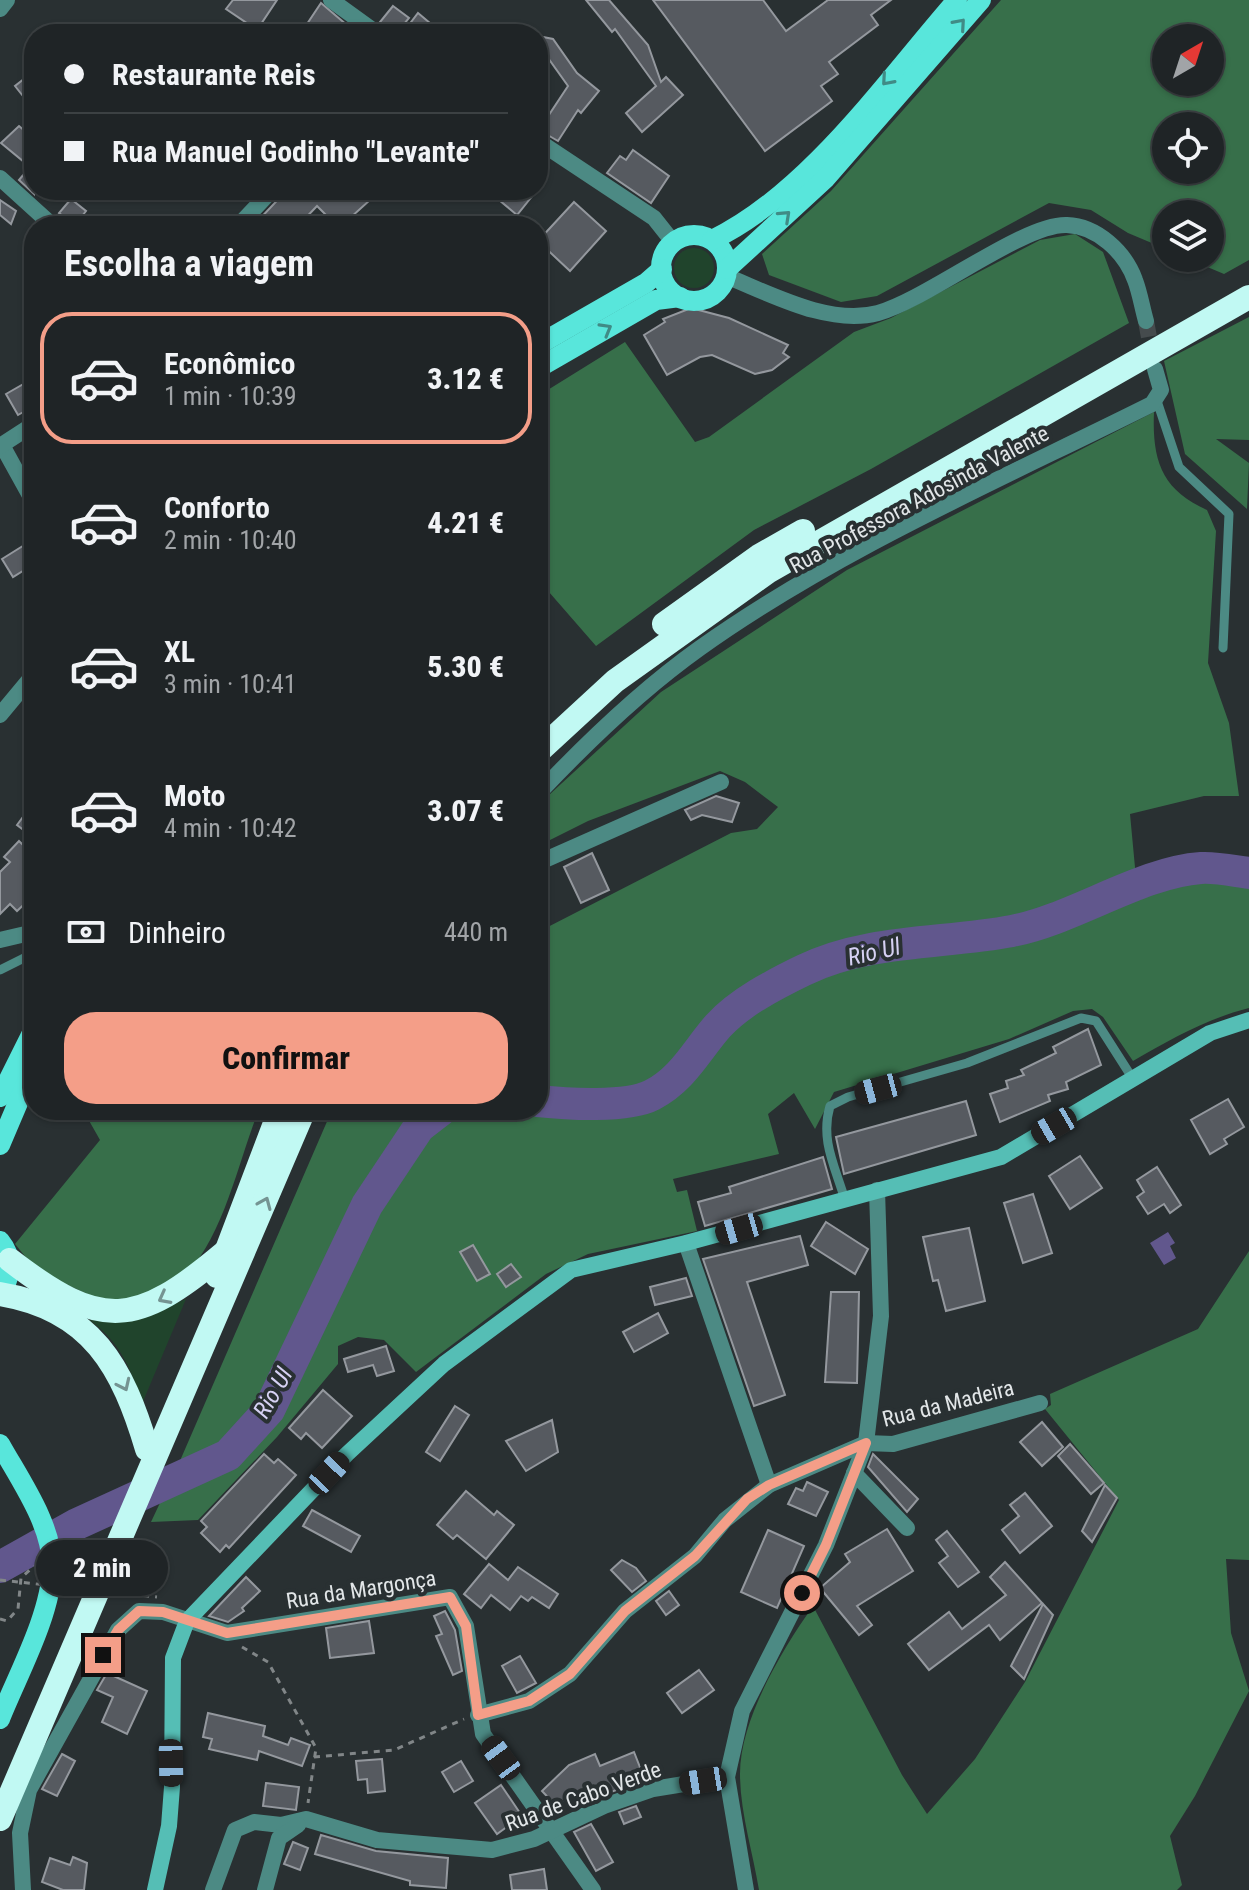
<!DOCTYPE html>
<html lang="pt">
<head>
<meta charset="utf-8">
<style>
	:root { --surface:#1f2426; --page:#272c2e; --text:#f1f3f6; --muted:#a1a4a7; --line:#3c4143; --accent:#f49e88 }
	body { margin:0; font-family:"Roboto Condensed",sans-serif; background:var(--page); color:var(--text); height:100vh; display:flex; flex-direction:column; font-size:30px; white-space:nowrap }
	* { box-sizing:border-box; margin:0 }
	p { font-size:26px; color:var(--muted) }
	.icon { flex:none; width:44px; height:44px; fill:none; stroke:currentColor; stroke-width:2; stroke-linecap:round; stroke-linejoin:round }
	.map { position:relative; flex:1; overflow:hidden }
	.panel { position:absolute; left:24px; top:216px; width:524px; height:904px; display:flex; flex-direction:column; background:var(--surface); border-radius:32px; box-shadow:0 2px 6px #0004,0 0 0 2px var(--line) }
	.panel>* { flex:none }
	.top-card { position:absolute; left:24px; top:24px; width:524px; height:176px; border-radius:32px; box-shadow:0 2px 6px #0004,0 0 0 2px var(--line); display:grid; align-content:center; height:176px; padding:0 40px; background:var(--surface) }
	.needle { width:52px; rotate:39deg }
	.fabs { position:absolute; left:1152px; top:24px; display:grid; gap:16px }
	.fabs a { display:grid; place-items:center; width:72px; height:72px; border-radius:50%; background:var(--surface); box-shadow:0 2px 6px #0004,0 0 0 2px var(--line); font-size:40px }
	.end { position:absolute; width:36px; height:36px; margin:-18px; border:10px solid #f49e88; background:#111; box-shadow:0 0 0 4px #111 }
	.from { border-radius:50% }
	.bubble { position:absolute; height:56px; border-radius:28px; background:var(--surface); box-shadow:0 2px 6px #0004,0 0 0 2px var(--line); font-size:26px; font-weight:800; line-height:56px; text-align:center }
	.car { position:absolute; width:24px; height:48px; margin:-24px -12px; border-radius:10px; box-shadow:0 0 6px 2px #0007; background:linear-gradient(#222 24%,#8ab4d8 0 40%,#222 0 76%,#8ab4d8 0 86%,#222 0) }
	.top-card b { display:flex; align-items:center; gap:28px; height:76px; font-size:30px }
	.top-card b+b { border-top:2px solid var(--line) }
	.top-card i { width:20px; height:20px; background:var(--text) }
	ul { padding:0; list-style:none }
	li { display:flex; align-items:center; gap:24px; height:132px; margin:0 16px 12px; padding:0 24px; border:4px solid transparent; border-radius:32px }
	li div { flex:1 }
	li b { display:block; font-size:30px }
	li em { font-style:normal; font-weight:800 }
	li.active { border-color:var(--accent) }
	li>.icon { width:72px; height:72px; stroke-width:1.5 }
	h2 { padding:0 40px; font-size:36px; line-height:96px }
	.pay { display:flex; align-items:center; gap:20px; height:88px; padding:0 40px; font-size:30px }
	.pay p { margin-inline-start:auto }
	.primary-button { display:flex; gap:16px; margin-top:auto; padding:16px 40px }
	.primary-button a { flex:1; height:92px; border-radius:32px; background:var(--accent); color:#111; font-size:32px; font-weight:800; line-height:92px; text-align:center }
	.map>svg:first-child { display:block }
</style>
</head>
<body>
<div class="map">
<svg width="1249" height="1890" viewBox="0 0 1249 1890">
	<rect width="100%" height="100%" fill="#293032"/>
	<!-- green -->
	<g fill="#20442c">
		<circle cx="694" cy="268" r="20"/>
		<path d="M186 1299 142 1404C131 1369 120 1341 89 1320L128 1322Z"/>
	</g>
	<!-- forest -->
	<g fill="#376f4a" fill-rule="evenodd">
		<path d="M1001 0H1249V260L1224 274 1186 258H1210V214H1166V249L1128 233 1091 210 1049 203 877 296 841 302 769 275 762 254 831 191ZM1210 38V82H1166V38ZM1166 126H1210V170H1166Z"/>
		<polygon points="1075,234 1103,252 1129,323 871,469 754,530 596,646 542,584 538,587 538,396 625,342 695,442 709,437 854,332 891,318 1040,240"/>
		<polygon points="1249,317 1249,440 1216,439 1249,463 1247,509 1185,454 1164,361"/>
		<path d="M1154 412C1152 459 1161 490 1207 510L1216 531 1208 663 1229 723 1239 796H1204L1130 814 1136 878 1086 899 1012 922 927 932 810 958 750 990 715 1016 684 1060 636 1090 578 1095 538 1091V932L731 833 757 829 778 807 745 782 720 771 588 821 538 846V807L549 795 661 692 847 570Z"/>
		<path d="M1200 873 1249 878V1008C1206 1019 1171 1039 1133 1061L1103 1017 1092 1009 1073 1011 1009 1039 834 1092 815 1129 794 1093 768 1114 779 1154 673 1179 677 1192 687 1190 697 1231 588 1254 546 1274 416 1372 384 1340 358 1337 338 1346V1364L277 1437 198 1520 151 1522 166 1490C188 1481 212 1472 231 1456 294 1401 329 1301 365 1226 386 1183 410 1138 451 1110L581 1111 652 1101 701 1061 726 1026 801 976 854 959 1046 930 1150 886Z"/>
		<path d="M83 1110H259C237 1162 220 1260 168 1287 151 1296 127 1299 109 1304L37 1271 15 1244 100 1140Z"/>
		<polygon points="332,1110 429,1110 413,1122 378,1176 254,1419 222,1451 176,1470"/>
		<path d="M1249 1251V1560L1226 1559 1231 1633 1249 1691 1195 1796 1170 1836 1182 1885 1177 1890H759C753 1853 740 1812 740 1774 740 1719 782 1650 813 1606L902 1775 927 1814 975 1759 1025 1682 1119 1500 1045 1409 1051 1405 1050 1394 1198 1329Z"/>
	</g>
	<!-- water -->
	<polygon fill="#61578d" points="1168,1232 1175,1243 1170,1246 1176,1258 1164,1265 1150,1243"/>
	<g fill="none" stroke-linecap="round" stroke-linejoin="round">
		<!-- river -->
		<g stroke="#61578d" stroke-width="32">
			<path d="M538 1101C566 1104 627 1108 652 1095 683 1079 696 1051 718 1026 740 1002 775 984 804 970 868 939 943 944 1012 931 1074 919 1141 872 1201 868 1216 867 1234 871 1249 873"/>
			<polyline points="0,1567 77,1524 228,1455 269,1410 367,1205 419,1127 441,1110"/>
		</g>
	</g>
	<!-- building -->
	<g fill="#565a60" stroke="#94989e" stroke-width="2">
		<polygon points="233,0 277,0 257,30 226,9"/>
		<polygon points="586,0 609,0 648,45 661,82 666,77 683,95 642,132 626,113 656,86 615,29 612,32"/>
		<polygon points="653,0 763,0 786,31 828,0 891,0 871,15 878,25 829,62 838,74 821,86 832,101 765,151"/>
		<polygon points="321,3 348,26 342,34 322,34 307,24"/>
		<polygon points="393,6 409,18 396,34 389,34 380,22"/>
		<polygon points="418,13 443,34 402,34"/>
		<polygon points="538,36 553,39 577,73 599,91 581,113 578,110 558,141 539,130 568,86 543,51 538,50"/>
		<polygon points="34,71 34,110 15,86"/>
		<polygon points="19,126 34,139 34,194 19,180 30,167 1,143"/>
		<polygon points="633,150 669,176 651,203 607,173 620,156 626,160"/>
		<polygon points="287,190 360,190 370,200 350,218 358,226 337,226 317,206 298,226 253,226"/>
		<polygon points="487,190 537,190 517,215"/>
		<polygon points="71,199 86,211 75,225 59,213"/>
		<polygon points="0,200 16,211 11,224 0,215"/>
		<polygon points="574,202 606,231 570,271 538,241"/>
		<polygon points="691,308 729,318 788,345 783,353 789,357 772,370 755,374 712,355 700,357 667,375 644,335 665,322 663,319"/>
		<polygon points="34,378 34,406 18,415 6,394"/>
		<polygon points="34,539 34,564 13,577 2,559"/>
		<polygon points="716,796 739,803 732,822 702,815 691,820 685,810"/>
		<polygon points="34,802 34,838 17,825"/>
		<polygon points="19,841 34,856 34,895 17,911 10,904 0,914 0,872 10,862 4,857"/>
		<polygon points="592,853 609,890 581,903 564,867"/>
		<polygon points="1088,1029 1101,1065 1066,1082 1068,1089 1048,1095 1050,1101 1000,1122 990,1094 1008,1088 1006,1081 1024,1075 1021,1070 1056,1053 1053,1047"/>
		<polygon points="1228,1099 1244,1127 1224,1139 1227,1144 1210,1154 1191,1120"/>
		<polygon points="966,1101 976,1135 844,1174 836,1137"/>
		<polygon points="1080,1156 1102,1188 1070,1209 1049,1176"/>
		<polygon points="823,1157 832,1189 705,1226 698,1202 731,1193 729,1187"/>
		<polygon points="1157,1167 1181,1205 1170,1213 1164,1204 1148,1214 1137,1197 1144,1192 1137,1180"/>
		<polygon points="1033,1194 1052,1253 1023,1263 1004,1203"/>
		<polygon points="826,1222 868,1249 855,1274 811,1246"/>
		<polygon points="969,1228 985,1301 946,1311 938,1280 933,1281 923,1237"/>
		<polygon points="800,1236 808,1265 747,1282 785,1395 754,1406 703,1259"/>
		<polygon points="473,1245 490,1274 477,1281 460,1252"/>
		<polygon points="511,1264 521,1277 506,1287 497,1274"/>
		<polygon points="686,1278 692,1296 655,1305 650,1287"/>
		<polygon points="831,1292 859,1292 857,1383 825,1382"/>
		<polygon points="658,1313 668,1333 634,1352 623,1332"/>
		<polygon points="386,1346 394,1371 377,1376 373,1365 348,1372 344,1359"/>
		<polygon points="323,1390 352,1416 322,1448 306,1433 301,1439 289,1428"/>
		<polygon points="455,1406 469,1415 440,1461 426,1452"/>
		<polygon points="552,1420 558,1452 526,1471 506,1441"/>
		<polygon points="1042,1422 1063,1447 1042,1466 1020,1442"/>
		<polygon points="1070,1444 1104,1483 1091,1494 1058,1456"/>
		<polygon points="264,1454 274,1463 278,1459 296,1475 229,1548 226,1545 220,1552 201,1533 207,1527 201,1521"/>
		<polygon points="873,1454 918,1499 907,1512 868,1467"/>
		<polygon points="807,1482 828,1492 816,1516 788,1504 796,1488 803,1491"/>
		<polygon points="1105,1485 1117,1498 1092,1542 1082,1531"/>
		<polygon points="466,1491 494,1515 497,1511 514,1525 486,1559 457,1535 453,1539 437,1525"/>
		<polygon points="1025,1493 1052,1526 1020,1553 1002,1530 1019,1516 1010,1505"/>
		<polygon points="312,1510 360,1536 351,1552 303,1526"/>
		<polygon points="887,1529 913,1571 857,1606 872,1625 859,1635 820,1588 850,1562 845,1554"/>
		<polygon points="768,1530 804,1546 777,1608 741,1592"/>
		<polygon points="947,1531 979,1572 958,1587 939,1563 948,1556 936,1540"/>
		<polygon points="622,1560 636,1568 646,1581 632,1592 611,1570"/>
		<polygon points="1005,1562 1042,1603 1000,1640 989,1625 929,1670 908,1644 949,1612 962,1629 1006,1595 990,1577"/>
		<polygon points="489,1564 508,1580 518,1567 558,1594 549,1608 532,1597 528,1601 521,1596 510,1610 491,1595 481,1608 464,1594"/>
		<polygon points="246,1577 260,1591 242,1608 244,1611 228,1622 209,1616"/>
		<polygon points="669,1591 679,1605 666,1615 656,1601"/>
		<polygon points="1043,1604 1053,1615 1024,1679 1011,1666"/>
		<polygon points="445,1611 455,1630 462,1671 453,1675 436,1636 442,1634 434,1616"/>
		<polygon points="369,1621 374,1653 330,1658 326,1628"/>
		<polygon points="520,1656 536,1683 517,1693 502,1666"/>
		<polygon points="699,1670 714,1690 682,1713 667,1693"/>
		<polygon points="107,1673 147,1691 127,1734 102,1722 113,1697 97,1690"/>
		<polygon points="208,1713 265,1726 263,1736 288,1745 291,1738 310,1745 302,1766 259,1751 257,1760 209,1749 212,1739 203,1737"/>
		<polygon points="634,1752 643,1775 626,1782 628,1786 611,1792 610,1788 572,1804 568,1799 558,1808 542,1791 569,1765 595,1754 600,1766"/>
		<polygon points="62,1754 75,1761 57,1796 42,1789"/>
		<polygon points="382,1759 385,1791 368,1793 367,1779 358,1780 356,1761"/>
		<polygon points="461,1761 473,1781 454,1792 442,1772"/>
		<polygon points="266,1783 299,1787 296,1810 263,1806"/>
		<polygon points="501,1785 522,1816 497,1834 475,1803"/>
		<polygon points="636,1806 641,1817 624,1824 619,1812"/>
		<polygon points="591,1824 613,1862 596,1871 574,1832"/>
		<polygon points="321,1835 376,1851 448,1858 446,1888 410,1885 410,1881 315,1854"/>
		<polygon points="293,1842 308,1848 300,1870 284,1864"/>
		<polygon points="73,1857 87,1863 84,1890 63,1890 42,1882 50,1858 70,1865"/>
		<polygon points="544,1869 547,1890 512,1890 510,1875"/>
	</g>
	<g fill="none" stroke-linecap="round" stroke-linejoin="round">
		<!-- street-tunnel -->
		<polyline stroke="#454b4d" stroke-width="16" stroke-dasharray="16 8" stroke-linecap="butt" points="1146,321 1153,359"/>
		<!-- path -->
		<g stroke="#818688" stroke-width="3" stroke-dasharray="6 6" stroke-linecap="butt">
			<polyline points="0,1619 7,1621 18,1609 21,1578 34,1566"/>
			<polyline points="242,1647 268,1662 316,1748 308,1803"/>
			<polyline points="314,1757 394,1750 464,1719"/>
		</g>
		<!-- lane -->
		<g stroke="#4c8a84" stroke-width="9">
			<polyline points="1156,398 1179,467 1229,514 1223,648"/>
			<polyline points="0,970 34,953"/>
			<path d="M845 1200C835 1166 820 1140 830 1106L848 1097 967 1063 1081 1018 1096 1021 1133 1079"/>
		</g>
		<!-- street -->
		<g stroke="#4c8a84" stroke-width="16">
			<polyline points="331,0 378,34"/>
			<polyline points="0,9 7,0"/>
			<polyline points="538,141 654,218 673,242"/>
			<polyline points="0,178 53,226"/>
			<polyline points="238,226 272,190"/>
			<path d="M726 276C771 294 829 326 878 313 928 299 1024 223 1067 225 1097 226 1125 252 1135 280 1140 293 1142 307 1146 321"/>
			<polyline points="2,445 34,503"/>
			<polyline points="0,446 34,424"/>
			<polyline points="0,715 34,674"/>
			<path d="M538 794C588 741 641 690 700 648 839 549 1000 480 1152 404L1161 390 1155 369"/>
			<polyline points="538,863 721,782"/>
			<polyline points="0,940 34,932"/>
			<polyline points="686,1243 769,1485"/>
			<polyline points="854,1473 907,1528"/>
			<polyline points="478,1715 529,1701 570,1674 625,1611 695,1556 725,1520 769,1485 866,1443 893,1444 1040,1403"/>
			<polyline points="23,1890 20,1833 29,1790 118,1630 139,1611 163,1612 227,1633 450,1597 466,1626 483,1734 593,1890"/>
			<polyline points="213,1890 235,1830 254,1822 281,1825 306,1819 377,1840 492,1850 534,1839 604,1806 653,1789 727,1777"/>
			<polyline points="265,1890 279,1838 298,1825"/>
			<polyline points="746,1890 727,1777 742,1711 826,1545 866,1443 881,1316 877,1190"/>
		</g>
		<!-- secondary -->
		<polyline stroke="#55beb5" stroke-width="16" points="155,1890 169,1826 172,1787 173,1658 187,1621 347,1454 444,1364 571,1270 686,1243 1001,1157 1210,1033 1249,1020"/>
		<!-- primary -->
		<g stroke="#58e6db" stroke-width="20">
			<circle cx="694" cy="268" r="33"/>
			<path d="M712 240C808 194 887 80 957 0"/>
			<polyline points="727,269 825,179 981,0"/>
			<polyline points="538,345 646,283 662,269"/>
			<polyline points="538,368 656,300 680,297"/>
			<polyline points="0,1097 34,1029"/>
			<polyline points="0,1145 34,1065"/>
			<path d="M0 1241C13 1257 13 1276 0 1292"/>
			<path d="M0 1444C20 1480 53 1526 52 1568 51 1615 17 1676 0 1719"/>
		</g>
		<!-- highway -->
		<g stroke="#c1f9f3" stroke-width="24">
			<polyline points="664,624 759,556 803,531"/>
			<polyline points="538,752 615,681 769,571 1249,297"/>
			<path d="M10 1260C102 1331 136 1327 224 1253"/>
			<polyline points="217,1276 280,1110"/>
			<path d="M0 1294C92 1309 123 1368 147 1449"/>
			<polyline points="0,1819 304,1110"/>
		</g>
		<!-- path-bridge -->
		<polyline stroke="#818688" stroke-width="3" stroke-dasharray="6 6" stroke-linecap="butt" points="0,1580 157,1597"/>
	</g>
	<!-- one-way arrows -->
	<defs><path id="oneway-chevron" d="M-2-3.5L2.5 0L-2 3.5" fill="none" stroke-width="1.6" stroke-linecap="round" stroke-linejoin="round" transform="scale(2)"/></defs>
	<g stroke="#408b86">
		<use href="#oneway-chevron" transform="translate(960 24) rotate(-49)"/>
		<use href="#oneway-chevron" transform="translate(887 80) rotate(131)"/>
		<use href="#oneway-chevron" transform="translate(785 216) rotate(-43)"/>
		<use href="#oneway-chevron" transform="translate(606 329) rotate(-30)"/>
	</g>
	<g stroke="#759492">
		<use href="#oneway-chevron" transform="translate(265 1203) rotate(-67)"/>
		<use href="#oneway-chevron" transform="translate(164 1298) rotate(152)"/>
		<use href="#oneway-chevron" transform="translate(124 1385) rotate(65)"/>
	</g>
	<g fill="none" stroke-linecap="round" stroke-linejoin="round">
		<!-- route -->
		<polyline stroke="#f49e88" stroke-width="10" points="103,1655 118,1630 139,1611 163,1612 227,1633 450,1597 466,1626 478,1715 529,1701 570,1674 625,1611 695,1556 747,1499 769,1485 866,1443 826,1545 802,1593"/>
	</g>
	<g text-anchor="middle" stroke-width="8" stroke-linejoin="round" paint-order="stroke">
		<!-- street labels -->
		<g font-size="22" fill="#e2e6e8" stroke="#293032">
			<text transform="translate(919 499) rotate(-28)" y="8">Rua Professora Adosinda Valente</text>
			<text transform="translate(948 1403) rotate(-14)" y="8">Rua da Madeira</text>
			<text transform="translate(361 1589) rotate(-9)" y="8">Rua da Margonça</text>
			<text transform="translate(583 1796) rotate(-20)" y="8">Rua de Cabo Verde</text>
		</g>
		<!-- water labels -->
		<g font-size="24" font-style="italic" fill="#d6d1f3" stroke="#293032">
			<text transform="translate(874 952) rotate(-13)" y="8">Rio Ul</text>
			<text transform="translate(273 1393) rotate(-60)" y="8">Rio Ul</text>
		</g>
	</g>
</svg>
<div class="fabs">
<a><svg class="needle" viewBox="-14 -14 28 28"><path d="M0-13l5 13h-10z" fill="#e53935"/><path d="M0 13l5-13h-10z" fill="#a1a4a7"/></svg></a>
<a><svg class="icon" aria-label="locate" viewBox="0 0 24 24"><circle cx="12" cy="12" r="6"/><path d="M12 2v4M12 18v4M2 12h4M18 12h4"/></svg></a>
<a><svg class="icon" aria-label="layers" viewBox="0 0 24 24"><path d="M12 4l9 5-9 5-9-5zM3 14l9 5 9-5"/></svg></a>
</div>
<i class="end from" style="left:802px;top:1593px"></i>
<i class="end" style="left:103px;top:1655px"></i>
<div class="bubble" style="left:36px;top:1540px;width:132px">2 min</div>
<i class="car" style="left:878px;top:1089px;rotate:255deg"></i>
<i class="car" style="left:1054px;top:1126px;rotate:240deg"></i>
<i class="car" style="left:739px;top:1229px;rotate:254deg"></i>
<i class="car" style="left:329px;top:1473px;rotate:43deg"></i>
<i class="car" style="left:501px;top:1758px;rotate:324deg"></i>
<i class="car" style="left:171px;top:1763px;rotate:179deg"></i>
<i class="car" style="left:703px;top:1781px;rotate:261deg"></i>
<div class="top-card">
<b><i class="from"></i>Restaurante Reis</b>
<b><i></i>Rua Manuel Godinho &quot;Levante&quot;</b>
</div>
<section class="panel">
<h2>Escolha a viagem</h2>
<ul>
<li class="active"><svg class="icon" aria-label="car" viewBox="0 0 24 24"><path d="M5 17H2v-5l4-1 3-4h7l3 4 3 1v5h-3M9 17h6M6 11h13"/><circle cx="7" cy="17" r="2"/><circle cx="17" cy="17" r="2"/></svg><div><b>Econômico</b><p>1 min · 10:39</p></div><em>3.12 €</em></li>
<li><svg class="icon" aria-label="car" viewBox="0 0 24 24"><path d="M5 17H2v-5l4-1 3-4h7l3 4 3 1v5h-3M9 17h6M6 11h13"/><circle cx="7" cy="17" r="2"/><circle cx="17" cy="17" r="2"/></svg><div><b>Conforto</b><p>2 min · 10:40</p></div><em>4.21 €</em></li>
<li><svg class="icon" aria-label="car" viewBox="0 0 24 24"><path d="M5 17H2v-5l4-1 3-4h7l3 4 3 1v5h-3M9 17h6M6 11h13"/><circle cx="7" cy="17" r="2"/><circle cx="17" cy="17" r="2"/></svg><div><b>XL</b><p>3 min · 10:41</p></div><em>5.30 €</em></li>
<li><svg class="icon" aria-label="car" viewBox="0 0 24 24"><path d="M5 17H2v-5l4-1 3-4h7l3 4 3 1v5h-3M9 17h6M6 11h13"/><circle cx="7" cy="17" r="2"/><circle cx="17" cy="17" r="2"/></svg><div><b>Moto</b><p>4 min · 10:42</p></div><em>3.07 €</em></li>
</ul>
<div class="pay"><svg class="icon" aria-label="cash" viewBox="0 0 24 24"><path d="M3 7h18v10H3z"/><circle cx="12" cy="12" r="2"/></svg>Dinheiro<p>440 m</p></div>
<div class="primary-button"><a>Confirmar</a></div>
</section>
</div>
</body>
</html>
